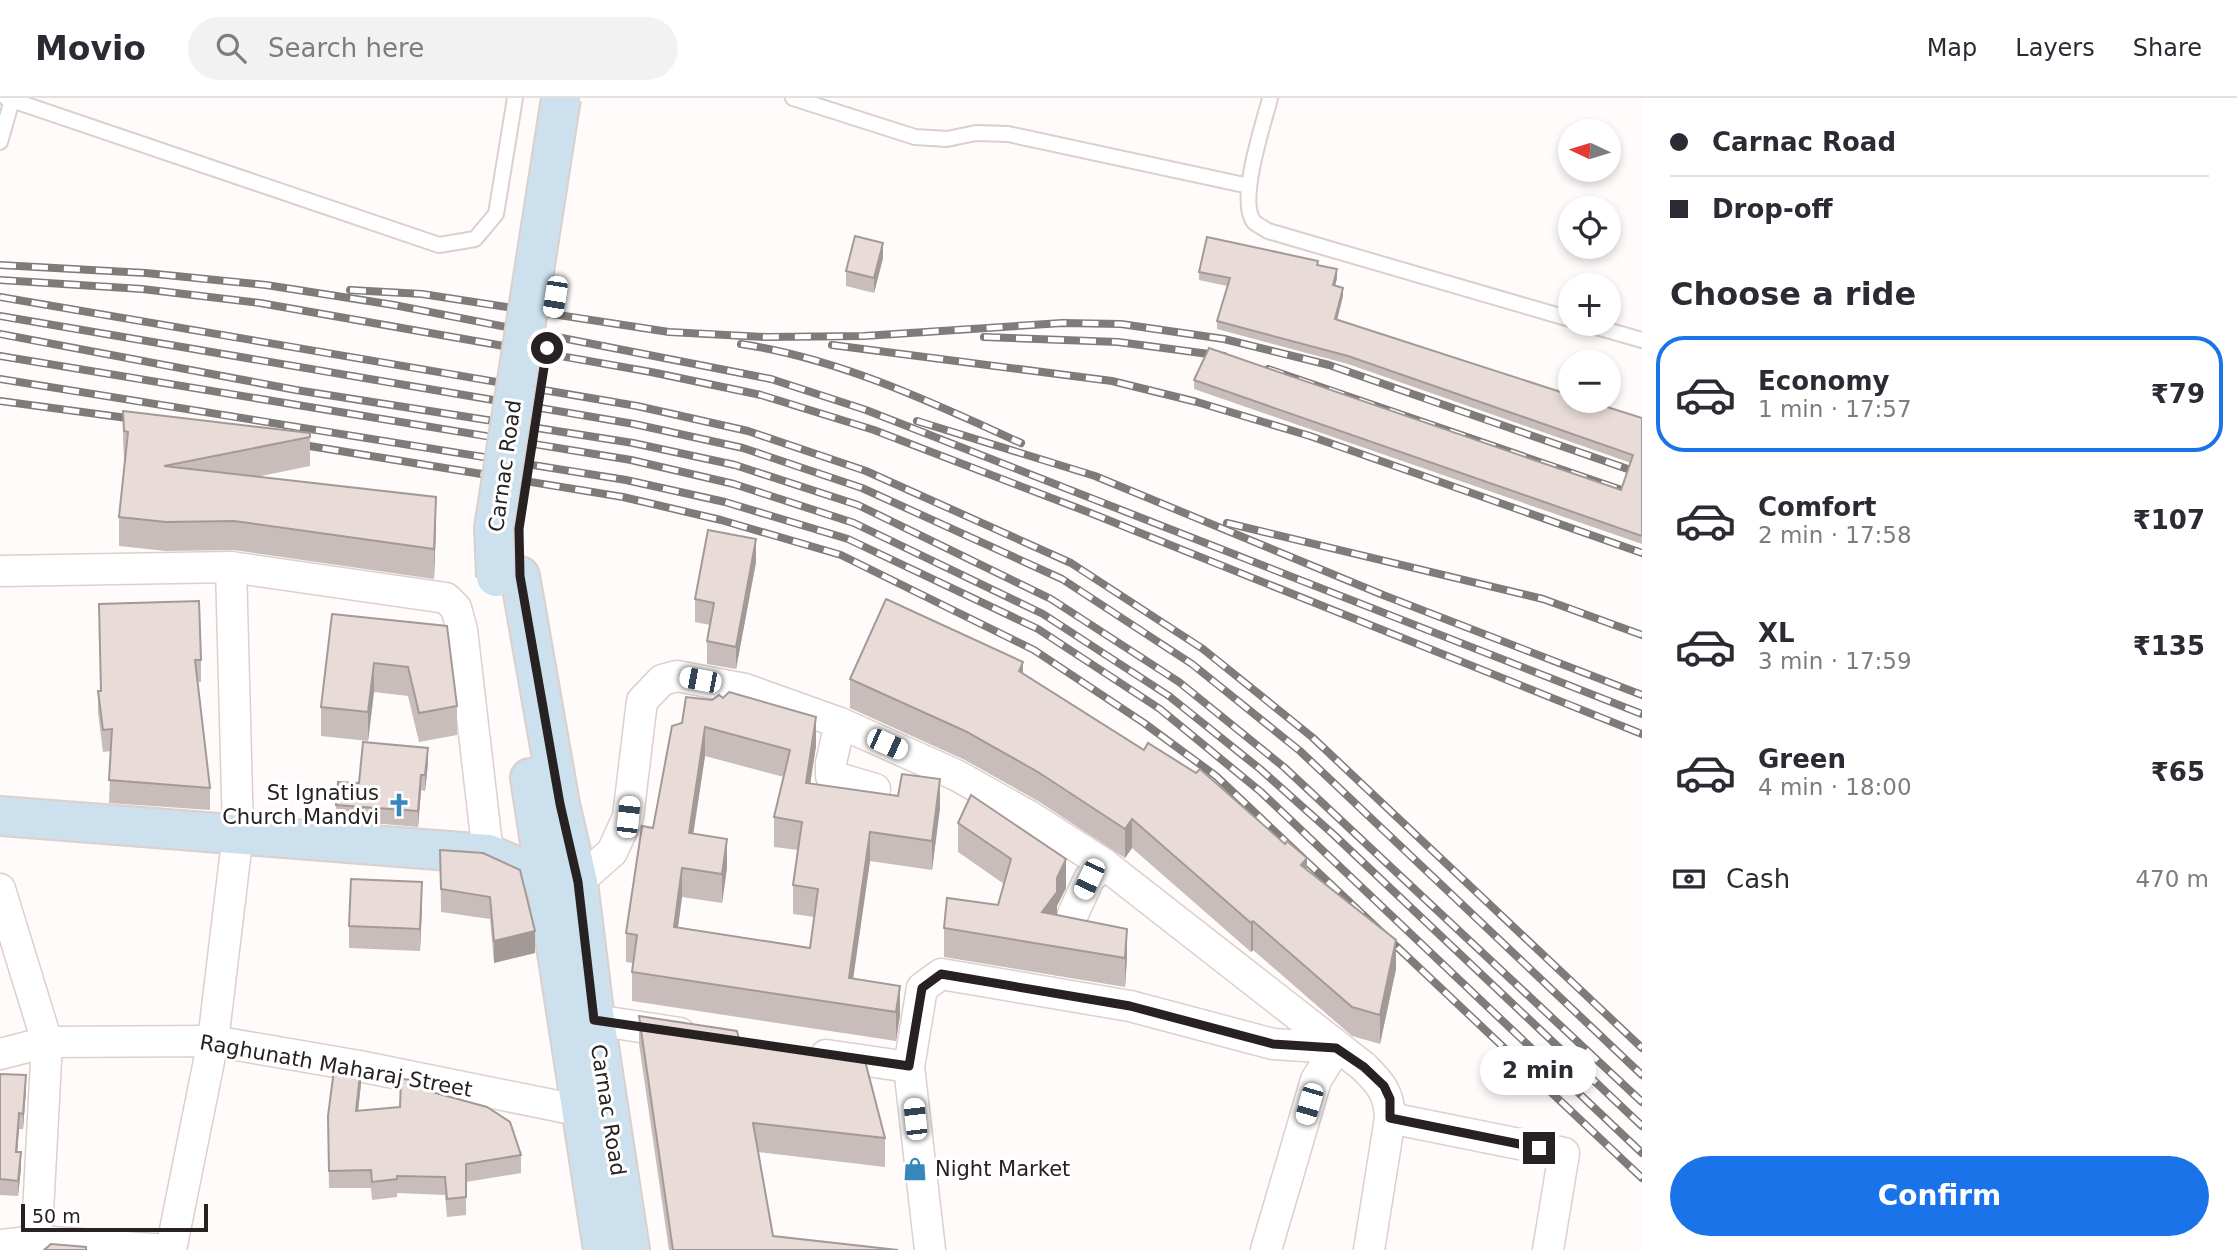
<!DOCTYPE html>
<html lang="en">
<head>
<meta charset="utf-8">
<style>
	:root { --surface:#fff; --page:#f2f2f3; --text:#2b2b33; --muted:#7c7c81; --line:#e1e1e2; --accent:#1a73e8 }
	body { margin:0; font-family:"DejaVu Sans",sans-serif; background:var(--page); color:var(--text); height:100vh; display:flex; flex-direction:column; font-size:26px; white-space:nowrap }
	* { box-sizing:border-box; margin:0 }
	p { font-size:23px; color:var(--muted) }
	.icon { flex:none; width:38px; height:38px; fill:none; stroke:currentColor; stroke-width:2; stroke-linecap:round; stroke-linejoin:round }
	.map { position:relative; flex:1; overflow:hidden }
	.drawer { display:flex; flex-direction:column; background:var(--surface); width:595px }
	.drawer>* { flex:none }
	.hud { display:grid; align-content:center; height:154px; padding:0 28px; background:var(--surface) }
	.needle { width:46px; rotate:274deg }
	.controls { position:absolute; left:1558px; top:21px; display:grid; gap:14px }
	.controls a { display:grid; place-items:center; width:63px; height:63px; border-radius:50%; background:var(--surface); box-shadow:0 4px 10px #0003; font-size:35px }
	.scale { position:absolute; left:21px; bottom:18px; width:187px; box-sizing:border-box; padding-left:7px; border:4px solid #272221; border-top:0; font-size:19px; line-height:24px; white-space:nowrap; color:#272221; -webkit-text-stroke:5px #fff; paint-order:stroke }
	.end { position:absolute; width:32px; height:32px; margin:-16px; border:9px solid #272221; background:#fff; box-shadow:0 0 0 4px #fff }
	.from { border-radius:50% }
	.bubble { position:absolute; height:49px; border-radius:24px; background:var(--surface); box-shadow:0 4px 10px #0003; font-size:23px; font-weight:600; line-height:49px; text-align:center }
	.car { position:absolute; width:21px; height:42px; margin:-21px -10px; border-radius:9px; box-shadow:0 0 5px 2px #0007; background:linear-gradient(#fff 24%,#345 0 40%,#fff 0 76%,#345 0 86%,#fff 0) }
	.hud b { display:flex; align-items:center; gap:24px; height:66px; font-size:26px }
	.hud b+b { border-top:2px solid var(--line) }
	.hud i { width:18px; height:18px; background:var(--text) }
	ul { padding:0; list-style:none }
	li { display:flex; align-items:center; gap:21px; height:116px; margin:0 14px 10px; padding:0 14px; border:4px solid transparent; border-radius:28px }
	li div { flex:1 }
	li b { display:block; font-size:26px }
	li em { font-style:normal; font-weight:600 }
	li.on { border-color:var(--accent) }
	li>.icon { width:63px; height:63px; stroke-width:1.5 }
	h2 { padding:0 28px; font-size:32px; line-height:84px }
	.pay { display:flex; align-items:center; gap:18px; height:77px; padding:0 28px; font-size:26px }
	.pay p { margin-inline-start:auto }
	.primary-button { display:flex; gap:14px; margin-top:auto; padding:14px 28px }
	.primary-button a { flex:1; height:80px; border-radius:42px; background:var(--accent); color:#fff; font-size:28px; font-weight:600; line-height:80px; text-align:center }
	header { display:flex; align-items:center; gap:42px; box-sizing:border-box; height:98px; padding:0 35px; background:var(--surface); border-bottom:2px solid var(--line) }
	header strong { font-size:33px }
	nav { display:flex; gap:38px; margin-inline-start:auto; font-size:24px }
	.search { width:490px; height:63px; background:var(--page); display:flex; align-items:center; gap:18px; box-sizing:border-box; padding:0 24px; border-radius:38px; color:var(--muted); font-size:26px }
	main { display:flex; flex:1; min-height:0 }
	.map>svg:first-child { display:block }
</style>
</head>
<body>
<header>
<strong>Movio</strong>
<div class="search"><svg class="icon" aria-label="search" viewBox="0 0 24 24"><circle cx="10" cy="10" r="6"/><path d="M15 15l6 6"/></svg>Search here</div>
<nav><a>Map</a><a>Layers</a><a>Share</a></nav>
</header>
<main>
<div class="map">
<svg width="1642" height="1152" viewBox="0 0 1642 1152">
	<rect width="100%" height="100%" fill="#fefbfa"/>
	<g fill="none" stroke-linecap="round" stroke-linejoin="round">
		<!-- lane casing -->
		<g stroke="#ddcfcb" stroke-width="18">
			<g id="lane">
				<polyline points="6,0 439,147 475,141 496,116 515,0"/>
				<polyline points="793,0 915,39 947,41 976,35 1008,36 1249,88"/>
				<path d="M1270 0C1264 25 1237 103 1254 124 1257 127 1264 130 1268 133L1570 221"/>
				<polyline points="0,44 12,2"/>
				<polyline points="1586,226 1642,242"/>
			</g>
		</g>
		<!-- street casing -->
		<g stroke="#ddcfcb" stroke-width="33">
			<g id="street">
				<polyline points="0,473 231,469 446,500 456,510 462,532 488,756"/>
				<polyline points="840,625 831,665 831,678 875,691"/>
				<path d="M578 784 612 754 628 719 642 603 662 582 677 578 745 591 840 625 956 677 1029 718 1104 766 1364 969C1381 986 1389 995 1390 1020L1369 1152"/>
				<polyline points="0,791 47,944 36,1152"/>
				<polyline points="1073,816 1089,781 1104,766"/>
				<polyline points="595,922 680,935"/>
				<polyline points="0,956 47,944 213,943 359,968 582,1013"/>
				<polyline points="826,957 909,969"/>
				<polyline points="1390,1020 1564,1055 1548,1152"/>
				<polyline points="0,1147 37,1143 167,1152"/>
				<polyline points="171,1152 213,943 238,735 231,469"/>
				<polyline points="930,1152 909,969 922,890 941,876 1130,908 1273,946 1336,950"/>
				<polyline points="1266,1152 1316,982 1336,950"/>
			</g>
		</g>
		<!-- secondary casing -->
		<g stroke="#ddcfcb" stroke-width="42">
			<g id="secondary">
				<polyline points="520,478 560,706 578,784 595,922 630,1152"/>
				<polyline points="530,680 603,1152"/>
				<polyline points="0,718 488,756 547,782"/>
			</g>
		</g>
		<!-- lane -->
		<use href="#lane" stroke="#fff" stroke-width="14"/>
		<!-- street -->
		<use href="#street" stroke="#fff" stroke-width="30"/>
		<!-- secondary -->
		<use href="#secondary" stroke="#cce0ed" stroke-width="38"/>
		<!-- rail casing -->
		<g stroke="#7f7b7a" stroke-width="8">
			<g id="rail">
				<polyline points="0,167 146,175 266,187 394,207 771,281 866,312 1642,616"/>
				<polyline points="0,182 142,191 260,205 651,274 761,297 874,332 1088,414 1642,636"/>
				<polyline points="350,192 422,196 669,234 766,239 864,238 1062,225 1121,226 1224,241 1329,267 1642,376"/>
				<polyline points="0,199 637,308 748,333 866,373 1071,465 1203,551 1312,639 1642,950"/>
				<polyline points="0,218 634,326 743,350 862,390 1062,481 1192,566 1300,653 1642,977"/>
				<polyline points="0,236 296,292 633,345 735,367 858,407 1051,501 1179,584 1285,670 1642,1004"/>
				<polyline points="984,239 1118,244 1224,258"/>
				<path d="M741 246C840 261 931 304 1021 345"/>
				<polyline points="832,247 1112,283 1197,304 1310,338 1642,455"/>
				<polyline points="0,258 631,362 734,386 854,425 1043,516 1169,598 1260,671 1333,736 1642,1028"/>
				<polyline points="1268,271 1642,399"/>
				<polyline points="0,281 626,382 725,404 848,441 1038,531 1160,611 1261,694 1642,1055"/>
				<polyline points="0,303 142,322"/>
				<polyline points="917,323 1095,378 1383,497 1642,597"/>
				<polyline points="291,345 623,399 721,422 841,457 1034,552 1144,625 1216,678 1642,1080"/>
				<polyline points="1227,425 1543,501 1642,537"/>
			</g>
		</g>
		<!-- rail -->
		<use href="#rail" stroke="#fff" stroke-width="5" stroke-dasharray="16" stroke-linecap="butt"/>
		<!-- secondary-bridge casing -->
		<g stroke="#ddcfcb" stroke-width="42" stroke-linecap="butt">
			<polyline id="secondary-bridge" points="496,479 494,430 561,0"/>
		</g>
		<!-- secondary-bridge -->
		<use href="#secondary-bridge" stroke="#cce0ed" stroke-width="38"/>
	</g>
	<!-- wall -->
	<g fill="#c8bdba" fill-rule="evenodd">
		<polygon points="883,160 874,195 846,188 846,173"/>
		<polygon points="1318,167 1337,180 1335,188 1343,198 1337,222 1642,320 1642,446 1194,291 1194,282 1621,392 1631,365 1348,266 1217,231 1217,223 1227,188 1199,182 1199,174"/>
		<polygon points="123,313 310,335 310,368 256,379 436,428 434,481 234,452 166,453 119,448 119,419 125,363 124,362 123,342"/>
		<polygon points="756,464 736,571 707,566 707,543 710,527 695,524 695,501"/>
		<polygon points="99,506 201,562 201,584 198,584 210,690 210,712 109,705 111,653 103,654 98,615 98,593 101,593"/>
		<polygon points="332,516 447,528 457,608 457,637 419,644 408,598 374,594 368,643 321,638 321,609"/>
		<polygon points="1023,575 1307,771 1396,871 1380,946 1352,938 1253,852 1251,854 1132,750 1125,760 1038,703 965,662 850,610 850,581"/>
		<path d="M682 625 816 648 810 685 940 710 932 772 870 763 853 881 900 917 896 943 632 903V874L633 865 626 864V835ZM705 658 784 679 774 719V749L798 752 793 787V816L814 819 810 850 678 830 682 799 722 805 727 770 693 736Z"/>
		<polygon points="428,665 425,693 421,692 418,729 336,722 336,707 359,685"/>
		<polygon points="958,725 1066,790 1057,808 1057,817 1127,860 1125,889 944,859 944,830 998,807 1004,786 958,754"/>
		<polygon points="440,752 483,755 535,855 494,865 490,821 441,814"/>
		<polygon points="422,806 420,853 349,850 349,828"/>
		<polygon points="639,918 739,941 885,1040 885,1069 758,1054 773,1138 898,1152 669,1152 639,946"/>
		<polygon points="0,976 26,992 23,1031 19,1031 17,1054 21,1070 18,1098 0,1097"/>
		<polygon points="361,986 358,1013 400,1009 428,994 521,1057 521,1075 466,1084 466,1117 447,1119 445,1097 397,1095 397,1099 372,1102 371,1090 329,1090 328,1018"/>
	</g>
	<!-- shaded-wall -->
	<g fill="#a39a97">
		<polygon points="883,145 883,160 874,195 874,180"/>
		<polygon points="1337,171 1337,180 1333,196 1333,187"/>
		<polygon points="1343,190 1343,198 1335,230 1335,221"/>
		<polygon points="436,399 436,428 434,481 434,451"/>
		<polygon points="756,441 756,464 736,571 736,549"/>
		<polygon points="1023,564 1023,593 1019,573"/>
		<polygon points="374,565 374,594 368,643 368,614"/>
		<polygon points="816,619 816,648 806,714 806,685"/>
		<polygon points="705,629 705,658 689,764 689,735"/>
		<polygon points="428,650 428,665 425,693 425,677"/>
		<polygon points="421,677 421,692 418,729 418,713"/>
		<polygon points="940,681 940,710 932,772 932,743"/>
		<polygon points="1132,721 1132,750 1125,760 1125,731"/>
		<polygon points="870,734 870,763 849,909 849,880"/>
		<polygon points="727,741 727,770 722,805 722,776"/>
		<polygon points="1307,760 1307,789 1301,767"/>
		<polygon points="1066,761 1066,790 1057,808 1057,823 1042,814"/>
		<polygon points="682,770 682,799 674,858 674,829"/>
		<polygon points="422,784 422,806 420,853 420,831"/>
		<polygon points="1253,823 1253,852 1251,854 1251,825"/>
		<polygon points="1127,831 1127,860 1125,889 1125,860"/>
		<polygon points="535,833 535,855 494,865 494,843"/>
		<polygon points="1396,842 1396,871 1380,946 1380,917"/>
		<polygon points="900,888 900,917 896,943 896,914"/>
		<polygon points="361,968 361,986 356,1031 356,1013"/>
		<polygon points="26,977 26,992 23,1031 23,1016"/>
		<polygon points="19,1015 19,1031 16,1069 16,1054"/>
		<polygon points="21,1054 21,1070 18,1098 18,1083"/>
	</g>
	<!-- building -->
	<g fill="#e9dcd8" stroke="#a39a97" stroke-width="2" fill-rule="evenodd">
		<polygon points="855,138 883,145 874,180 846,173"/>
		<polygon points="1207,139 1318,163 1317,167 1337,171 1333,187 1343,190 1335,221 1570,297 1570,303 1588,303 1642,320 1642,438 1194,282 1209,250 1621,392 1633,357 1348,258 1217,223 1230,180 1199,174"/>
		<polygon points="123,313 310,335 310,339 164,368 436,399 434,451 234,423 166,424 119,419 128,334 124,333"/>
		<polygon points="708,432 756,441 736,549 707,543 714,505 695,501"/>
		<polygon points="886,501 1023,564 1019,573 1144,652 1148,645 1196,675 1200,671 1285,746 1287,743 1307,760 1301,767 1396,842 1380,917 1352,909 1253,823 1251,825 1132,721 1125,731 1038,674 965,633 850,581"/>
		<polygon points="199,503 201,562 195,562 210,690 109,682 112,631 103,632 98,593 101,593 99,506"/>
		<polygon points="332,516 447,528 457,608 419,615 408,569 374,565 368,614 321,609"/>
		<path d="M729 594 816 619 806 685 898 698 902 676 940 681 932 743 870 734 849 880 900 888 896 914 632 874 637 837 626 835 642 728 653 730 672 628 682 625 686 599 712 602 719 597 723 600ZM705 629 790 652 774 719 802 724 793 787 818 791 810 850 674 829 682 770 722 776 727 741 689 735Z"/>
		<polygon points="363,644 428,650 425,677 421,677 418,713 336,707 338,684 359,685"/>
		<polygon points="971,697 1066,761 1057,780 1057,794 1042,814 1127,831 1125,860 944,830 947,800 998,807 1011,761 958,725"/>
		<polygon points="440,752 483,755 520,772 535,833 494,843 490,799 441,791"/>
		<polygon points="351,781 422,784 420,831 349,828"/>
		<polygon points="639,918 737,933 739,941 864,959 885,1040 753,1025 773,1138 898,1152 673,1152"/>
		<polygon points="335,964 361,968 356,1013 400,1009 401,981 428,983 428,993 487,1009 510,1024 521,1057 466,1066 466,1099 447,1101 445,1079 397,1078 397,1081 372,1084 371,1072 329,1073 328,1018"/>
		<polygon points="0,976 26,977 23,1016 19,1015 16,1054 21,1054 18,1083 0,1081"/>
		<polygon points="51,1146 86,1149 86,1152 44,1152"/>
	</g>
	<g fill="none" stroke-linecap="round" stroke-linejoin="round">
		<!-- route -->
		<polyline stroke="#272221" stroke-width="9" points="547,250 519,431 520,478 560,706 578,784 594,922 909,968 922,890 941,876 1130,908 1273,946 1336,950 1364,969 1384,988 1390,1001 1390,1020 1539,1050"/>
	</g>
	<!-- icons -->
	<defs>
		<g id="church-bare" transform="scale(1.89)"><path d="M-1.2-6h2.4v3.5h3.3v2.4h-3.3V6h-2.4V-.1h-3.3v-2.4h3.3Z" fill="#3788b9" stroke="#fff" stroke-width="2.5" paint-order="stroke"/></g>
		<g id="shop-bare" transform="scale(1.89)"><path d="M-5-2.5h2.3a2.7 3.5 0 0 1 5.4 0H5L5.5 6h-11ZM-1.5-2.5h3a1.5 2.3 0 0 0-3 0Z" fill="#3788b9" stroke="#fff" stroke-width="2.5" paint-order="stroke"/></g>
	</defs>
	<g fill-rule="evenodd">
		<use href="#church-bare" x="399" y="707"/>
		<use href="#shop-bare" x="915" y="1071"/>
	</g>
	<g text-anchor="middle" stroke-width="6" stroke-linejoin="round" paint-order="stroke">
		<!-- street labels -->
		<g font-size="21" fill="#272221" stroke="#fff">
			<text transform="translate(505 368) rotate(-82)" y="7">Carnac Road</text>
			<text transform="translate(336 968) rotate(10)" y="7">Raghunath Maharaj Street</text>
			<text transform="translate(608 1012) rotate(81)" y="7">Carnac Road</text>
		</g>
		<!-- poi labels -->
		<g font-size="21" fill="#272221" stroke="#fff" text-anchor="end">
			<text x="379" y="702">St Ignatius<tspan x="379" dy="24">Church Mandvi</tspan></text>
			<text x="935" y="1078" text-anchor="start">Night Market</text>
		</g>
	</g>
</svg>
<div class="controls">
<a><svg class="needle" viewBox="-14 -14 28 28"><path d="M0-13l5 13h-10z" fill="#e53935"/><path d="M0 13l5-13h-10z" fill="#7c7c81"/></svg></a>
<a><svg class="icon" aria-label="locate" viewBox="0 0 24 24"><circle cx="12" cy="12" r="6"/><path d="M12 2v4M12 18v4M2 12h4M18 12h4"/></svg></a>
<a>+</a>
<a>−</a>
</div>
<div class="scale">50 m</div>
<i class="end from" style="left:547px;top:250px"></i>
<i class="end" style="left:1539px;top:1050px"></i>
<div class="bubble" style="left:1480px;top:948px;width:116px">2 min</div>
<i class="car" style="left:555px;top:199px;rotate:189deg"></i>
<i class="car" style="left:700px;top:582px;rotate:281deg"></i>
<i class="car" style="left:887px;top:646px;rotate:114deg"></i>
<i class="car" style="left:628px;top:719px;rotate:6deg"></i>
<i class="car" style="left:1089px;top:781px;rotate:205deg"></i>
<i class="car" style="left:1309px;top:1006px;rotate:196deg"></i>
<i class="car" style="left:915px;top:1021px;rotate:354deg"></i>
</div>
<section class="drawer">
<div class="hud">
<b><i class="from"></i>Carnac Road</b>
<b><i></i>Drop-off</b>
</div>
<h2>Choose a ride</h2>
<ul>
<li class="on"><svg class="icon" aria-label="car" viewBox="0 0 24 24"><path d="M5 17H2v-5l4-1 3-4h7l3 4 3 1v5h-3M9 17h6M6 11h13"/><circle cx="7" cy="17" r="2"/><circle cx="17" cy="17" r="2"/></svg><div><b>Economy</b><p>1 min · 17:57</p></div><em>₹79</em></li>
<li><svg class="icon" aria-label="car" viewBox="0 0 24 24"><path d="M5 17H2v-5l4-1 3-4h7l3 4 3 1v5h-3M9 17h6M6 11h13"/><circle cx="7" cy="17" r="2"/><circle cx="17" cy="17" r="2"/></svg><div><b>Comfort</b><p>2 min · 17:58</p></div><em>₹107</em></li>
<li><svg class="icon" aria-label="car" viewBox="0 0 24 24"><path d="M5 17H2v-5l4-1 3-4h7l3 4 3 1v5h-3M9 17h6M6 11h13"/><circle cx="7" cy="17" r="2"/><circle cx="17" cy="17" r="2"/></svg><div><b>XL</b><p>3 min · 17:59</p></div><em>₹135</em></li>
<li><svg class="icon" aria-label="car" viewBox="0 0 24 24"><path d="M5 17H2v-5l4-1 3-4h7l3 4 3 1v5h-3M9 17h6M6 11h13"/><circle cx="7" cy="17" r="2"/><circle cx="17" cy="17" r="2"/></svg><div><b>Green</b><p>4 min · 18:00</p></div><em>₹65</em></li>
</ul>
<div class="pay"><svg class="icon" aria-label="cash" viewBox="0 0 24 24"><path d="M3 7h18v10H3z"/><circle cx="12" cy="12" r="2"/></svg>Cash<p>470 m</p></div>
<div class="primary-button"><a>Confirm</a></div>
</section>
</main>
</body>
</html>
